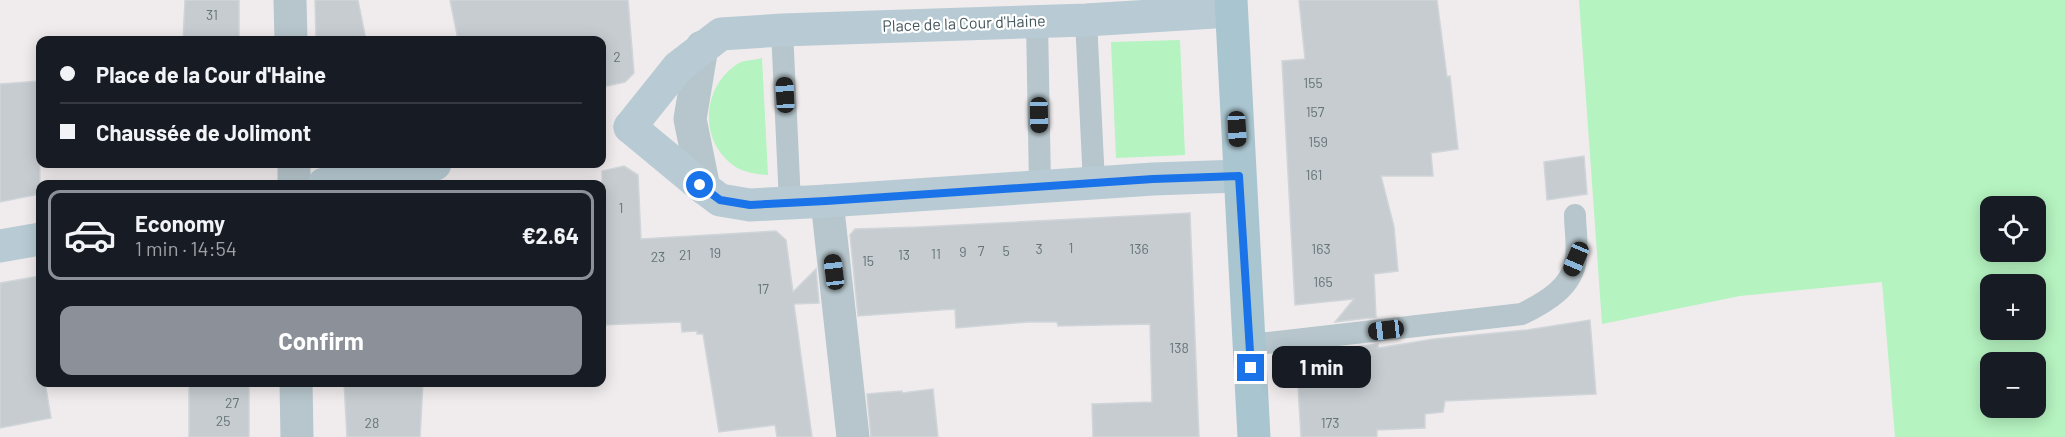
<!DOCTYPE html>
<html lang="en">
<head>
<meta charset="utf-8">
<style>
	:root { --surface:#171b24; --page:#20242c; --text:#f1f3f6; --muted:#9ea1a6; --line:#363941; --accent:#8c9099 }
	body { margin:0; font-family:Barlow,sans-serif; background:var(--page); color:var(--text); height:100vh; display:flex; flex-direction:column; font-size:22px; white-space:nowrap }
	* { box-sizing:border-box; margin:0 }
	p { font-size:20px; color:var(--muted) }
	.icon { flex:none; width:33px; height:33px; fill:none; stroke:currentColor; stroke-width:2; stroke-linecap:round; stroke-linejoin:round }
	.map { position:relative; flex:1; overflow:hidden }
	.drawer { position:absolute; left:36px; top:180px; width:570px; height:207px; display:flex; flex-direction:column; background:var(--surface); border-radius:12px; box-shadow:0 3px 15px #0003 }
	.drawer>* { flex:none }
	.guide { position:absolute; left:36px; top:36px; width:570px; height:132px; border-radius:12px; box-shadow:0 3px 15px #0003; display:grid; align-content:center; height:132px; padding:0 24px; background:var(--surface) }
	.tools { position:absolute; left:1980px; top:196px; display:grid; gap:12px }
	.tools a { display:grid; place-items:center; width:66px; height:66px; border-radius:12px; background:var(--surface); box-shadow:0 3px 15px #0003; font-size:30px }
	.end { position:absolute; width:27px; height:27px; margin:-14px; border:8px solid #1a73e8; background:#fff; box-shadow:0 0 0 3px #fff }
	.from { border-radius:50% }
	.bubble { position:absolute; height:42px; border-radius:12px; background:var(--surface); box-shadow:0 3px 15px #0003; font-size:20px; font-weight:700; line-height:42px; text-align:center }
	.car { position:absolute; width:18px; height:36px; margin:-18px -9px; border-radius:8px; box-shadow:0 0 4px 2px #0007; background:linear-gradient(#222 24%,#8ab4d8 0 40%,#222 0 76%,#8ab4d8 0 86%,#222 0) }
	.guide b { display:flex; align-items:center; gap:21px; height:57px; font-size:22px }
	.guide b+b { border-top:2px solid var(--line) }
	.guide i { width:15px; height:15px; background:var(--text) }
	ul { padding:10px 0 0; list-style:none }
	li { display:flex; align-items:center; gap:18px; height:90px; margin:0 12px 9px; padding:0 12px; border:3px solid transparent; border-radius:12px }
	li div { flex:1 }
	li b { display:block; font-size:22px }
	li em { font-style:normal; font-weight:700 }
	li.selected { border-color:var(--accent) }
	li>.icon { width:54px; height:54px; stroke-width:1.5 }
	.primary-button { display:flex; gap:12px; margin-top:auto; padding:12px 24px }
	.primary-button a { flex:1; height:69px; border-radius:12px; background:var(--accent); color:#fff; font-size:24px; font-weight:700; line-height:69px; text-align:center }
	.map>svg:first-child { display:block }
</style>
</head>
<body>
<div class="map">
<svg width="2065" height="437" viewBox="0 0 2065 437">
	<rect width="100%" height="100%" fill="#f0eced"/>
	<!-- green -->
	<g fill="#b5f3c0" fill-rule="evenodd">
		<path d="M1579 0H2065V437H1895L1882 282 1740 296 1602 324ZM1990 207H2036V252H1990ZM1990 285H2036V330H1990ZM1990 363H2036V408H1990Z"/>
		<polygon points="1180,40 1185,155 1116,158 1111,42"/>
		<path d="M762 58 768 175C754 174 740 172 729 162 698 135 704 84 739 63 745 60 755 60 762 58Z"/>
	</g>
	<!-- building -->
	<g fill="#c6ccd0" stroke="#d0d5d9" stroke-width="1.5">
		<polygon points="185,0 239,0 239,40 183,40"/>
		<polygon points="315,0 358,0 366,40 316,40"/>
		<polygon points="450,0 628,0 634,73 625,82 602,87 602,40 458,40"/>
		<polygon points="1299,0 1437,0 1447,77 1450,76 1458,149 1431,153 1433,176 1381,176 1394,227 1398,271 1374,274 1376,317 1335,322 1354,299 1295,305 1282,61 1305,59"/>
		<polygon points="39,81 40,194 0,202 0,84"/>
		<polygon points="1584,156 1587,194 1547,200 1544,162"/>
		<polygon points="624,166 638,175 641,239 776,231 786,240 793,292 816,269 819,303 794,304 812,437 777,437 775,425 719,432 703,334 697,334 697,331 682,332 681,322 602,325 602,171"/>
		<polygon points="1190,213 1199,437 1093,437 1092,404 1152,402 1150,324 1058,326 1057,322 1028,322 956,328 955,309 858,316 850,235 855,229 919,227"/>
		<polygon points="40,276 40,382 45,382 51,418 0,428 0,283"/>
		<polygon points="1590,320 1596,394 1445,401 1443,412 1425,414 1425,428 1377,430 1377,437 1301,437 1297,369 1311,352 1378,344 1378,348 1434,339 1527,330"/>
		<rect x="189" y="382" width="60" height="55"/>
		<polygon points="344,382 423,382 420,437 347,437"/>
		<polygon points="933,389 938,437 871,437 867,394 902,391 902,393"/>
	</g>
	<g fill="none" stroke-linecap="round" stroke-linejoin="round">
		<!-- lane -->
		<g stroke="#b6c6cc" stroke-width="22">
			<polyline points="1086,20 1094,183"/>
			<polyline points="1037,21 1040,185"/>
			<polyline points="782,30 790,203"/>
			<path d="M1250 345 1522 314C1546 302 1573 287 1576 258 1578 244 1575 228 1575 215"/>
		</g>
		<!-- street -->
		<g stroke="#b6c6cc" stroke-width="33">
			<polyline points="290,0 291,40"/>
			<polyline points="702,47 690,119 704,188"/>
			<polyline points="294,164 294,184"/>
			<polyline points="827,201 853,437"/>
			<polyline points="296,382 297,437"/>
		</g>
		<!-- secondary -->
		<g stroke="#b8cbd4" stroke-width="33">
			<polyline points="630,127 678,67 721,34 782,30 1086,20 1231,11"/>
			<polyline points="630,127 700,185 720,200 750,205 827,201 1153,179 1239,176"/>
			<polyline points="324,184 435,164"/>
			<polyline points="0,246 40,239"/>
		</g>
		<!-- primary -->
		<polyline stroke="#a9c5cf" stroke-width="33" points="1231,0 1254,437"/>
	</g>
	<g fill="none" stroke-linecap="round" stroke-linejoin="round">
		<!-- route -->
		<polyline stroke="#1a73e8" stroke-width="8" points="700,185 720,200 750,205 826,201 1153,179 1239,176 1251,368"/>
	</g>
	<g text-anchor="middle" stroke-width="4.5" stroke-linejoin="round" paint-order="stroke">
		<!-- number labels -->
		<g font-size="14" fill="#647479">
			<text x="212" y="20">31</text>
			<text x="617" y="62">2</text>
			<text x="1313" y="88">155</text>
			<text x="1315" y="117">157</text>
			<text x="1318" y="147">159</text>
			<text x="1314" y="180">161</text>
			<text x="621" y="213">1</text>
			<text x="1071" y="253">1</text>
			<text x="1039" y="254">3</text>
			<text x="1139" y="254">136</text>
			<text x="1321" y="254">163</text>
			<text x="981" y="256">7</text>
			<text x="1006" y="256">5</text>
			<text x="963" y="257">9</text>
			<text x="715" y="258">19</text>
			<text x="936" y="259">11</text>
			<text x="685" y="260">21</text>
			<text x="904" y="260">13</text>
			<text x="658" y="262">23</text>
			<text x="868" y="266">15</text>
			<text x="1323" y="287">165</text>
			<text x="763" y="294">17</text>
			<text x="1179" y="353">138</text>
			<text x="232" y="408">27</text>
			<text x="223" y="426">25</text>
			<text x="372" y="428">28</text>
			<text x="1330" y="428">173</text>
		</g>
		<!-- street labels -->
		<g font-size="16" fill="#43565c" stroke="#fff">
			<text transform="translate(964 23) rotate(-2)" y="6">Place de la Cour d'Haine</text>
		</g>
	</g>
</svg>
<div class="tools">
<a><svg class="icon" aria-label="locate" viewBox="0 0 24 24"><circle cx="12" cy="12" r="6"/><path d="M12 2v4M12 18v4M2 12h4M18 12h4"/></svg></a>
<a>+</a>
<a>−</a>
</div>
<i class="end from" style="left:700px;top:185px"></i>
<i class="end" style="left:1251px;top:368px"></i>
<div class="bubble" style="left:1272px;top:346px;width:99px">1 min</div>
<i class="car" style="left:785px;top:95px;rotate:357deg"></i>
<i class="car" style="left:1039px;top:115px;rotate:179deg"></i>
<i class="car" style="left:1237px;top:129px;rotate:177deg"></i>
<i class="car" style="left:1576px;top:259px;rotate:203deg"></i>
<i class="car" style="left:834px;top:272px;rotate:353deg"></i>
<i class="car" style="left:1386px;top:330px;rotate:263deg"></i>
<div class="guide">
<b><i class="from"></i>Place de la Cour d'Haine</b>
<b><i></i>Chaussée de Jolimont</b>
</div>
<section class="drawer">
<ul>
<li class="selected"><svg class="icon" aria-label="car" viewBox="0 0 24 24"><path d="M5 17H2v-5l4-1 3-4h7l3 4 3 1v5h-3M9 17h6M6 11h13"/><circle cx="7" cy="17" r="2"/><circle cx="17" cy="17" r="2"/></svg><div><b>Economy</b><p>1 min · 14:54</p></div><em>€2.64</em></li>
</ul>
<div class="primary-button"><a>Confirm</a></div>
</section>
</div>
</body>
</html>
